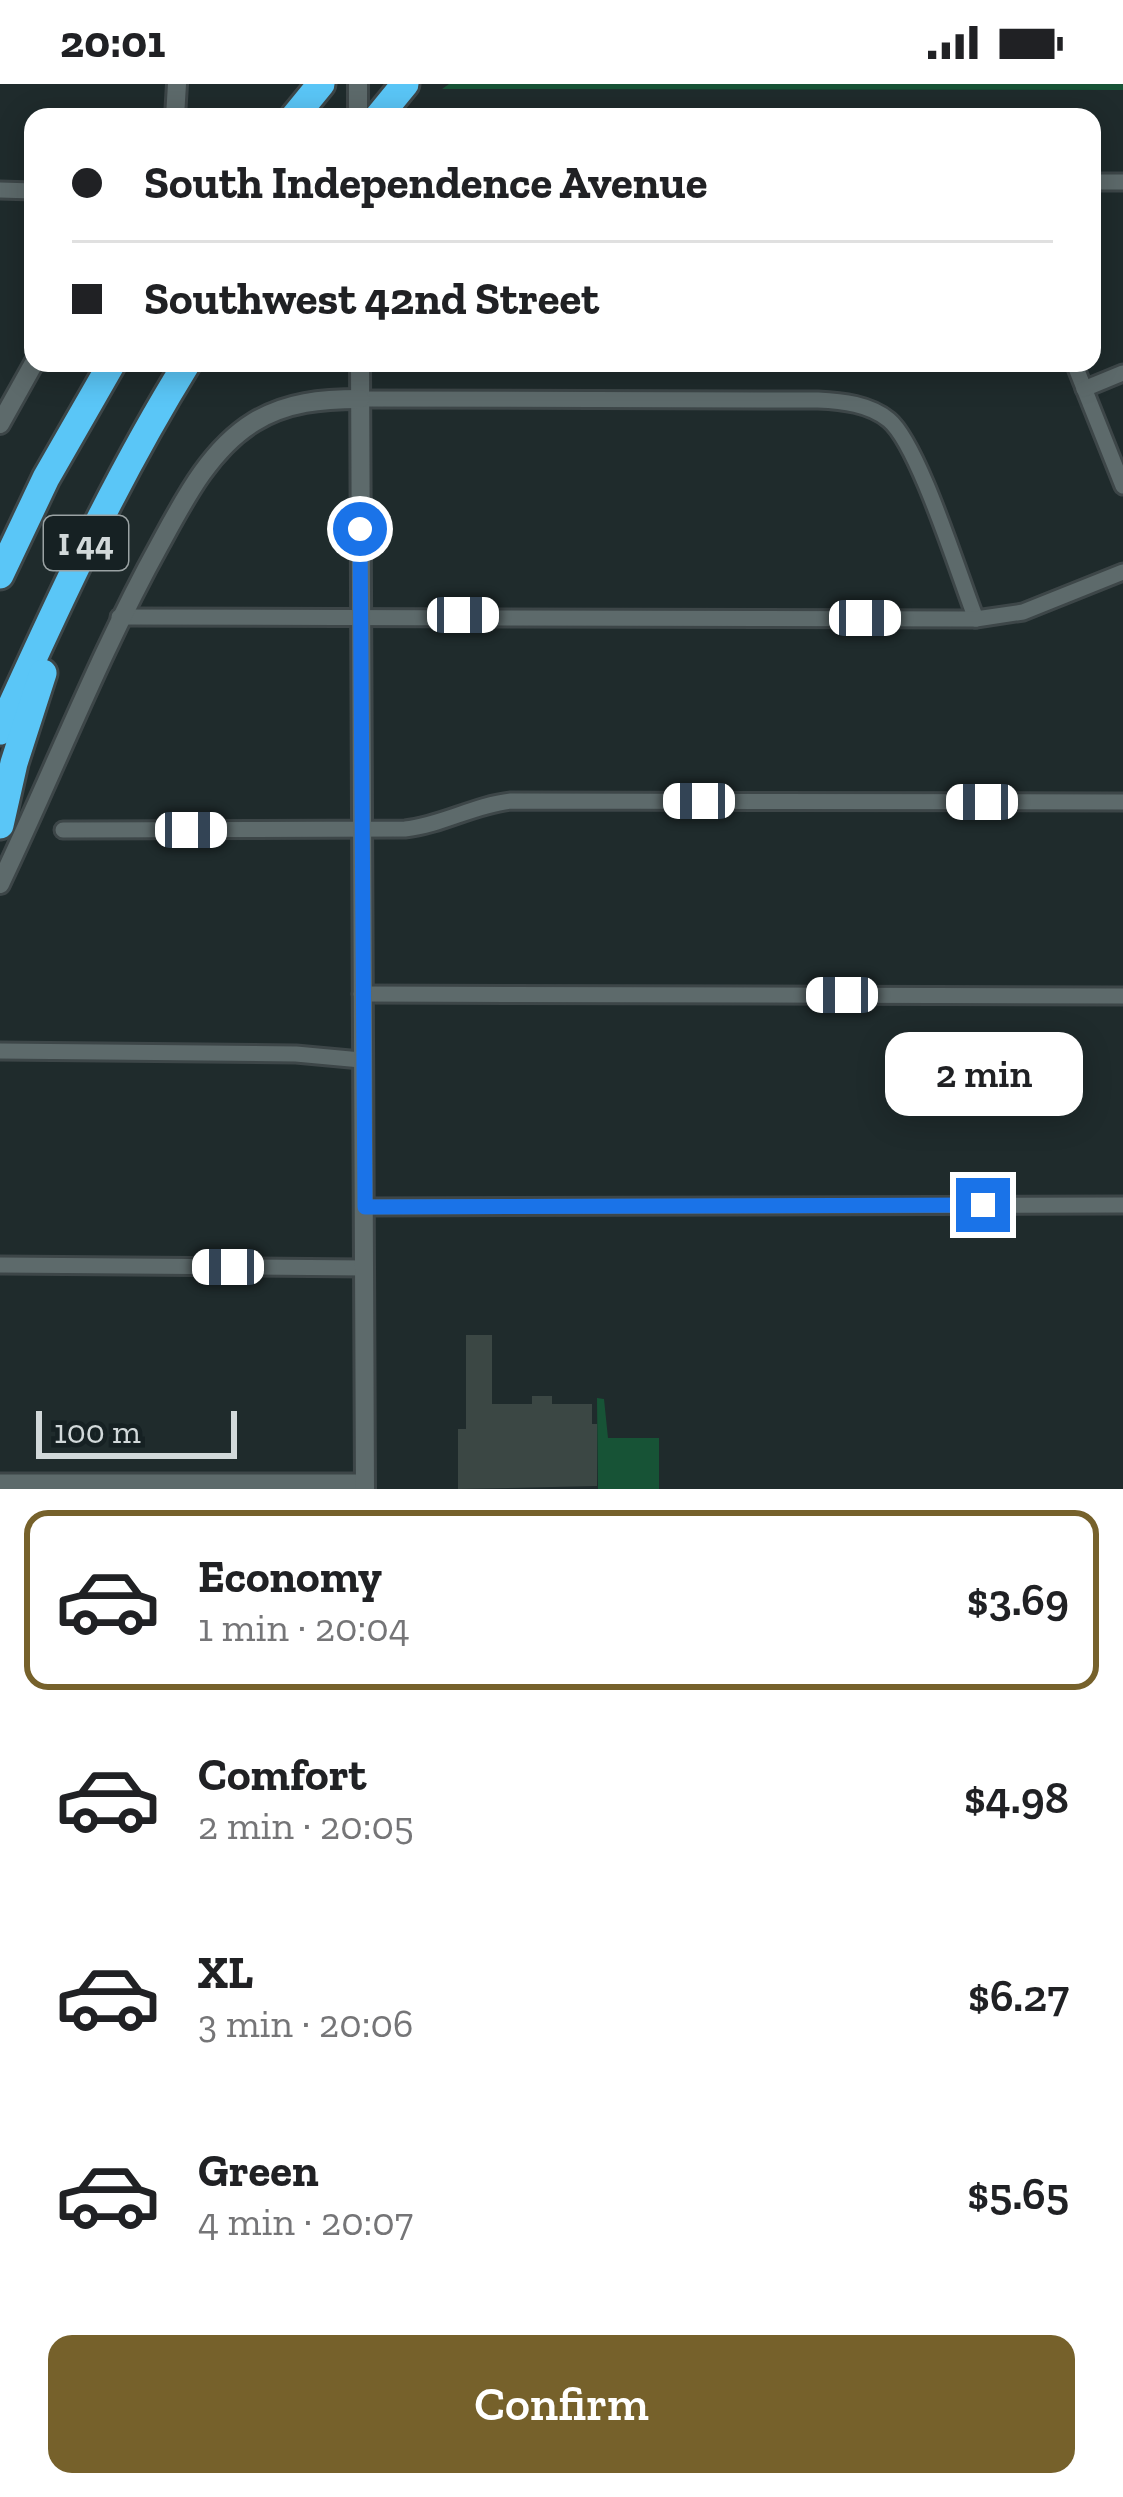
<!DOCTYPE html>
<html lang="en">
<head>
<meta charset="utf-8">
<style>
	:root { --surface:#fff; --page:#f6f6f6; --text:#202124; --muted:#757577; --line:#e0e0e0; --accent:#76612b }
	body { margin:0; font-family:"Zilla Slab",serif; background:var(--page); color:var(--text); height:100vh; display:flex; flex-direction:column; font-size:45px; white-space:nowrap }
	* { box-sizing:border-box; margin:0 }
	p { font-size:39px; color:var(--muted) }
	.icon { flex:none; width:66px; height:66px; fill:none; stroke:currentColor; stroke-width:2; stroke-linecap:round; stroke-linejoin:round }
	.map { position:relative; height:1405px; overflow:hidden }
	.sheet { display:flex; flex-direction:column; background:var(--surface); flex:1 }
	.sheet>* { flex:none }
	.hud { position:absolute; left:24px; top:24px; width:1077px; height:264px; border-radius:24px; box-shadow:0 6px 30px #0003; display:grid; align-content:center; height:264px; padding:0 48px; background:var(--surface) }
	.scale { position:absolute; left:36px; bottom:30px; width:201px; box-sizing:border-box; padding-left:12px; border:6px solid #d2d9da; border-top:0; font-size:33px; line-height:42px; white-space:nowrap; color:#d2d9da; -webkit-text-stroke:9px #162123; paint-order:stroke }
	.end { position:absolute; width:54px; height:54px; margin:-27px; border:15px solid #1a73e8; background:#fff; box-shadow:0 0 0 6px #fff }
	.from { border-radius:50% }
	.bubble { position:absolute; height:84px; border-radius:24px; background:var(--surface); box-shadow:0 6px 30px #0003; font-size:39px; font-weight:600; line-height:84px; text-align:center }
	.car { position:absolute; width:36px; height:72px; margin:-36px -18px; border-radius:15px; box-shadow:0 0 9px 3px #0007; background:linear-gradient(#fff 24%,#345 0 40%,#fff 0 76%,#345 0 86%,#fff 0) }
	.hud b { display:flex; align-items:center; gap:42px; height:114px; font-size:45px }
	.hud b+b { border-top:3px solid var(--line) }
	.hud i { width:30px; height:30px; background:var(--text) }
	ul { padding:21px 0 0; list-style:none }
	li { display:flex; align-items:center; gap:36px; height:180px; margin:0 24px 18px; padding:0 24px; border:6px solid transparent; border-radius:24px }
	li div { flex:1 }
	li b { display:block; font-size:45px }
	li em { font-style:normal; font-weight:600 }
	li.selected { border-color:var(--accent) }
	li>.icon { width:108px; height:108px; stroke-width:1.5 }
	.button { display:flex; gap:24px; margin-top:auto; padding:24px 48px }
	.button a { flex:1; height:138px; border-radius:24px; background:var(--accent); color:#fff; font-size:48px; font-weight:600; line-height:138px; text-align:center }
	.status { display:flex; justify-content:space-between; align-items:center; height:84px; padding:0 60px; background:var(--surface); direction:ltr }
	.status svg { height:33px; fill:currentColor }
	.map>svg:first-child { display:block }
</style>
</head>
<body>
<div class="status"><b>20:01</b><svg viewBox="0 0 49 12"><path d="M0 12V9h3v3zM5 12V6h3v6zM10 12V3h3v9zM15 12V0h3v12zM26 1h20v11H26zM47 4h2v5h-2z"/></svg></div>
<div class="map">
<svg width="1123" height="1405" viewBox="0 0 1123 1405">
	<rect width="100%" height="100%" fill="#1f2b2c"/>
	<!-- green -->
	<g fill="#175336">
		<polygon points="449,0 1123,0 1123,6 442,5"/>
		<polygon points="597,1314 604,1315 608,1354 659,1354 659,1405 598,1405"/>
	</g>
	<!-- building -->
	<polygon fill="#3b4744" points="466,1251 492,1251 492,1320 532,1320 532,1312 552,1312 552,1320 592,1320 592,1340 597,1340 597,1402 458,1405 458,1345 466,1345"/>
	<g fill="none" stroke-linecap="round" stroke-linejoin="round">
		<!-- minor casing -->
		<g stroke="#3d4648" stroke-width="21">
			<g id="minor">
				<polyline points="1092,98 1123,98"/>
				<polyline points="0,106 33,107"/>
				<polyline points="1074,279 1123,402"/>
				<polyline points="1084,305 1123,289"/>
				<path d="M360 315 818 316C842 317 870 320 889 336 919 361 959 492 976 535"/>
				<polyline points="119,533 976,535 1023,528 1123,488"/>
				<path d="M63 746 405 745C442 741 474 721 511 717L1123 718"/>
				<polyline points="361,910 1123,912"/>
				<polyline points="0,967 296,970 361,976"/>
				<polyline points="365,1123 1123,1121"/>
				<polyline points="0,1181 365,1184"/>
				<polyline points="0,1398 365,1398"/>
			</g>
		</g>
		<!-- tertiary casing -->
		<g stroke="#3d4648" stroke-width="24">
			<g id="tertiary">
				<polyline points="358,0 358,33"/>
				<polyline points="175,33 177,0"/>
				<polyline points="360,279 365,1405"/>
				<polyline points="0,340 34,279"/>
				<path d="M0 800C54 687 99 570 160 460 184 416 210 365 254 338 287 318 322 315 360 315"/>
			</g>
		</g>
		<!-- motorway casing -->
		<g stroke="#3d4648" stroke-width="33">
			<g id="motorway">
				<polyline points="294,33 321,0"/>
				<polyline points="378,33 405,0"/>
				<polyline points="0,491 46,394 112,279"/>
				<path d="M0 647C57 521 114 397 187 279"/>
				<polyline points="0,741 14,679 43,589"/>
			</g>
		</g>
		<!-- minor -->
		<use href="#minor" stroke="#5d6a6b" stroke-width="15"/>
		<!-- tertiary -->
		<use href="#tertiary" stroke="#5d6a6b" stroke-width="18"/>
		<!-- motorway -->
		<use href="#motorway" stroke="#5ac6f7" stroke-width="27"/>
	</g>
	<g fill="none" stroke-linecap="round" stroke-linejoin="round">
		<!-- route -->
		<polyline stroke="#1a73e8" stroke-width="15" points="360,445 365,1123 983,1121"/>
	</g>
	<g text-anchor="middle" stroke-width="9" stroke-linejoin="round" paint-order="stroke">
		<!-- shield labels -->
		<rect fill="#162123" stroke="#9aa2a3" stroke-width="3" x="44" y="432" width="84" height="54" rx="9"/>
		<g font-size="33" font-weight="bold" fill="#d2d9da">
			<text x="86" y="471">I 44</text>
		</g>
	</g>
</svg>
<div class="scale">100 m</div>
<i class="end from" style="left:360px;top:445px"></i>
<i class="end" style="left:983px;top:1121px"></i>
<div class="bubble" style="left:885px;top:948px;width:198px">2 min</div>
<i class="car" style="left:463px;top:531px;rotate:90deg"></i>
<i class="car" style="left:865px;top:534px;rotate:90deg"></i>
<i class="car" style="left:699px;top:717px;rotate:270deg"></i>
<i class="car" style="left:982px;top:718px;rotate:270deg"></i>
<i class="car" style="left:191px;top:746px;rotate:90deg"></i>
<i class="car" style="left:842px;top:911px;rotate:270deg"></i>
<i class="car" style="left:228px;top:1183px;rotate:270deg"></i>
<div class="hud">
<b><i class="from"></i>South Independence Avenue</b>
<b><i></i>Southwest 42nd Street</b>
</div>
</div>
<section class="sheet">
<ul>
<li class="selected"><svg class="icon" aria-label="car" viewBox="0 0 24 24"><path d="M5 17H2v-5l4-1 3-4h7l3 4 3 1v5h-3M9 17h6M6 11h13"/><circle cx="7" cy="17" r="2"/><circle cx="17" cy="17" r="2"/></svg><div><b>Economy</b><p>1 min · 20:04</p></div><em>$3.69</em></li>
<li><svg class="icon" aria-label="car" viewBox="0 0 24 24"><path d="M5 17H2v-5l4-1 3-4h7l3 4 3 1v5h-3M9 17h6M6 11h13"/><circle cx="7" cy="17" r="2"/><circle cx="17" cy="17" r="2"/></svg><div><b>Comfort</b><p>2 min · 20:05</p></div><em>$4.98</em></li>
<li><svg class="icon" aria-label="car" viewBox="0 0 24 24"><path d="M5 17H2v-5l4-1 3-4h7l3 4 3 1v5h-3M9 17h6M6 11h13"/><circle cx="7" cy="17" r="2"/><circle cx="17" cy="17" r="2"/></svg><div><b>XL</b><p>3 min · 20:06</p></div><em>$6.27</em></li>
<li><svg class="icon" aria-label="car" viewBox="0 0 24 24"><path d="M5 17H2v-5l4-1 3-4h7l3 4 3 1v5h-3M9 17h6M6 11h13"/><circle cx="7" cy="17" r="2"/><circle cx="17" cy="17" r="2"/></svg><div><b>Green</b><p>4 min · 20:07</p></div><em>$5.65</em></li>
</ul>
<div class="button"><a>Confirm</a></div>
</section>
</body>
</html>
